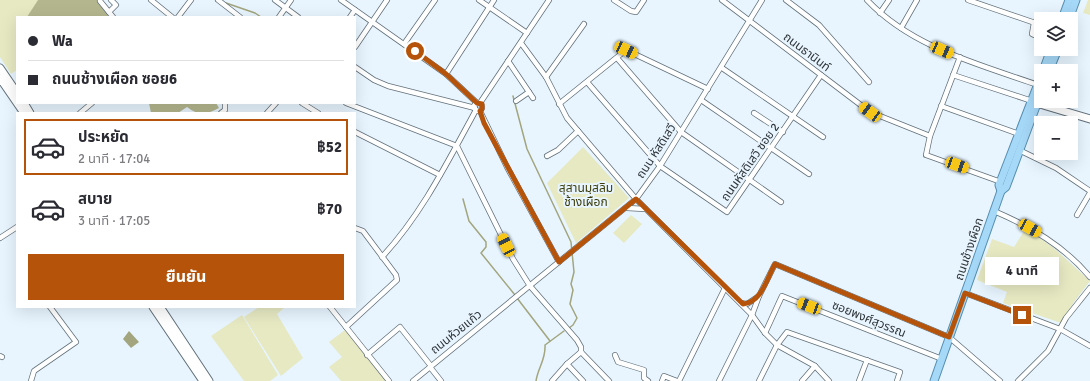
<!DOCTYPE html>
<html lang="th">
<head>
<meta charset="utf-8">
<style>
	:root { --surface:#fff; --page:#f7f7f7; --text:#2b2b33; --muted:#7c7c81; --line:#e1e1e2; --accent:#b45309 }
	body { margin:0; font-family:Signika,"Noto Sans Thai",sans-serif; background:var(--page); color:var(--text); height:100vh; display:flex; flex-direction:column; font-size:15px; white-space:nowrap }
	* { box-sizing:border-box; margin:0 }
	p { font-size:13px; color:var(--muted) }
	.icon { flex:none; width:22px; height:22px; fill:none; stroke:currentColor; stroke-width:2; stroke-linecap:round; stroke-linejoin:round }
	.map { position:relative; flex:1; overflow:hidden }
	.sheet { position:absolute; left:16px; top:112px; width:340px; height:196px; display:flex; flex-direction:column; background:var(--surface); border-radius:0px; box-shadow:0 4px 16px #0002 }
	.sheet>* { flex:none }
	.top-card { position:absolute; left:16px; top:16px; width:340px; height:88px; border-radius:0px; box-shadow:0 4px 16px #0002; display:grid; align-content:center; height:88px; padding:0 12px; background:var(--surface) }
	.fabs { position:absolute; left:1034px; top:12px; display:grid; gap:8px }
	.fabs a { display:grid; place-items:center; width:44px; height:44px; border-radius:0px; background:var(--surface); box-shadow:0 4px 16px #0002; font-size:20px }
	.end { position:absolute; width:18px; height:18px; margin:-9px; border:5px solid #b45309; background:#fff; box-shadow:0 0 0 2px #fff }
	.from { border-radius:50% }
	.bubble { position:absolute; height:28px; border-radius:0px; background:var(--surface); box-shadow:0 4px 16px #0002; font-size:13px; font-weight:700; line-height:28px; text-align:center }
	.car { position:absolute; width:12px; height:24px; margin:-12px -6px; border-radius:5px; box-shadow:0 0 3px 1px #0007; background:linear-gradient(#f5c518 24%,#345 0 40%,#f5c518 0 76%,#345 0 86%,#f5c518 0) }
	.top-card b { display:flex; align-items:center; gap:14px; height:38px; font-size:15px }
	.top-card b+b { border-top:1px solid var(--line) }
	.top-card i { width:10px; height:10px; background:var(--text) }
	ul { padding:7px 0 0; list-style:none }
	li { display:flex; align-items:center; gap:12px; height:56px; margin:0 8px 6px; padding:0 4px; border:2px solid transparent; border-radius:0px }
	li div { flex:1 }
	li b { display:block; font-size:15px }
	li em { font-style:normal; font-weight:700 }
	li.selected { border-color:var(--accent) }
	li>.icon { width:36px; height:36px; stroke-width:1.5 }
	.action { display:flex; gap:8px; margin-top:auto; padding:8px 12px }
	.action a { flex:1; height:46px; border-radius:0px; background:var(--accent); color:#fff; font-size:16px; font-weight:700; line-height:46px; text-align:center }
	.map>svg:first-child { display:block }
</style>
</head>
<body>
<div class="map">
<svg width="1090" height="381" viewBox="0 0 1090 381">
	<rect width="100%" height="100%" fill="#e8f5fe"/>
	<!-- green -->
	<g fill="#e6e9c2">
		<polygon points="0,0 44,0 34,17 17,17 17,70 11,74 0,57"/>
		<polygon points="1088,0 1090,0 1090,15 1083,13"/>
		<polygon points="583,147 629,198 576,243 547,183"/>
		<polygon points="631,215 642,224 624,243 613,233"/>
		<polygon points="1026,228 1055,249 1090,281 1074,302 1061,323 1003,303 1007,292 977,280 992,239 1014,247"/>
		<polygon points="259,307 283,307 284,308 277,314 303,358 281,376 244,317"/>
		<polygon points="242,315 278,375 270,381 244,381 211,336"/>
		<polygon points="345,330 386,381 341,381 329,367 342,357 329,342"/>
	</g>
	<!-- forest -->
	<g fill="#b4b78e">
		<polygon points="38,0 97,0 109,17 27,17"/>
		<path d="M149 103H216L219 108C206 115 199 116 187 107L178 113H151Z"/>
	</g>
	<!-- water -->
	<polygon fill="#a2a57d" points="129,331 139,342 131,348 123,339"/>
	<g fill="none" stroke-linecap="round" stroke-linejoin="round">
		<!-- stream -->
		<g stroke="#a2a57d" stroke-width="1.5">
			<polyline points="226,3 255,13 261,17"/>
			<polyline points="513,96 527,149 571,242 574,272 571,284 573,290 570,304 577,318 573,325 569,328"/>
			<polyline points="463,199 469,221 486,242 486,247 481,253 515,295"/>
			<polyline points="517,298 550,341"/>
			<path d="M536 381C538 367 546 360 545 345L564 331"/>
		</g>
		<!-- street casing -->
		<g stroke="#62707a" stroke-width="6">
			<g id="street">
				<polyline points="151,0 172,17"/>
				<polyline points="218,0 240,17"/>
				<polyline points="275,0 298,17"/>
				<polyline points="341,0 446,74 477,103"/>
				<polyline points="479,0 527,33"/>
				<polyline points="614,0 631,11 636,12 644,0"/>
				<polyline points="722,0 870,112 930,136"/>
				<polyline points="786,0 819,25 869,82"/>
				<path d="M867 0C911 47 978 64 1038 85"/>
				<polyline points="968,0 1041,25"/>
				<polyline points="100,1 113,17"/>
				<polyline points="109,12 116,5 111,0"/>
				<polyline points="880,13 889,0"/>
				<polyline points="178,17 191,0"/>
				<polyline points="279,17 291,0"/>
				<polyline points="350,17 355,10"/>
				<polyline points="1034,23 1032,34 1041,38"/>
				<polyline points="901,28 917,0"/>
				<polyline points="521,43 546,77 567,118 636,199 752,315 765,333 777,345 815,366 829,381"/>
				<polyline points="404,44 435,0"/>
				<polyline points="355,47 387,0"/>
				<polyline points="960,57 930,136 926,155 1001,182"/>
				<polyline points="617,58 681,132 781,202"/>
				<polyline points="508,61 533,98"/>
				<polyline points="355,67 374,80 388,86 475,108"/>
				<polyline points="722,68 823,137"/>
				<polyline points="446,74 494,0"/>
				<polyline points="953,75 1032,101"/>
				<polyline points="546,77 584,24"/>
				<polyline points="587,82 660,166 727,212 821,75"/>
				<polyline points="701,100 809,174"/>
				<polyline points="516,101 529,92"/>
				<polyline points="302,103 318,113"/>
				<polyline points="346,103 457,146 513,259 530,286 577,340 581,347 581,352"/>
				<polyline points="480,103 549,0"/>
				<circle cx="478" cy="107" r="4"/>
				<polyline points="559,104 626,50 708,89"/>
				<polyline points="941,106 1019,134"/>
				<polyline points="480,111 507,167 559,262"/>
				<polyline points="80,113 92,103"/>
				<polyline points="221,113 225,110 225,103"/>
				<polyline points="267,113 276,103"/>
				<polyline points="754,113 783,132"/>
				<polyline points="355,132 440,175"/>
				<polyline points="1019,150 1056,168 1090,191"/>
				<polyline points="547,156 558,150 578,131"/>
				<polyline points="627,208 645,209"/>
				<path d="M994 211C1031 227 1064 246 1090 277"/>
				<polyline points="1077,215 1090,193"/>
				<polyline points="0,238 17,227"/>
				<path d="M382 257C422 214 448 161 476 110"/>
				<polyline points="965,293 1060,329 1090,346"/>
				<polyline points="741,303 747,304 759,296"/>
				<polyline points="330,307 389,381"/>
				<polyline points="346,327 397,280 396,275 363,231 355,228"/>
				<polyline points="765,333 782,296 942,359"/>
				<polyline points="581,352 567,364 583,381"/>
				<polyline points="581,352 609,381"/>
				<polyline points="367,355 400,327 431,366"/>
				<polyline points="615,355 618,362 644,370 644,378 648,381"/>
				<polyline points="0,356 2,357"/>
				<polyline points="430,367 441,381"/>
				<polyline points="31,381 34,371 76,342 50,307"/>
				<polyline points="413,381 636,199 660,166 762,0"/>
				<polyline points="552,381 567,364"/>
				<polyline points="662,381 664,376 677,381"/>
				<polyline points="679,381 725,288"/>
				<polyline points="719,381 752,315 759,296 775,264 949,337 1000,381"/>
				<polyline points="759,381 777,345 787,332 900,372 897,381"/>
				<polyline points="802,381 815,366"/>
				<polyline points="859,381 867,360"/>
				<polyline points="1018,381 1048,351 1066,318 1090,288"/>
			</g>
		</g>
		<!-- secondary casing -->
		<g stroke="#62707a" stroke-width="9">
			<g id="secondary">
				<polyline points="0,68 17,93"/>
				<polyline points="0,78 24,113"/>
				<polyline points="1033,102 1090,119"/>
				<polyline points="24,103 30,113"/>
				<polyline points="153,307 203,381"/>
				<polyline points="160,307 209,381"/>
			</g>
		</g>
		<!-- primary casing -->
		<g stroke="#558eb0" stroke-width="9">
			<g id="primary">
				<polyline points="1062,19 1069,0"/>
				<polyline points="1069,19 1076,0"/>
				<polyline points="1043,71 1051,49"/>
				<polyline points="1049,71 1058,49"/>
				<polyline points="1001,191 999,185 1041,76"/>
				<polyline points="934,381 1001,191 1006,187 1041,93"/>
			</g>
		</g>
		<!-- street -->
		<use href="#street" stroke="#fff" stroke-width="4.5"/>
		<!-- secondary -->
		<use href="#secondary" stroke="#fff" stroke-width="7"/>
		<!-- primary -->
		<use href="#primary" stroke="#a6d8f7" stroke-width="7"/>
	</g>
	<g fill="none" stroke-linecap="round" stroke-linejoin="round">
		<!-- route -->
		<path stroke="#b45309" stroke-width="5" d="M415 51 446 74 477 103 482 104V109L480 111 484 123 559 262 636 199 743 304C762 302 767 278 775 264L949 337 965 293 1022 315"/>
	</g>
	<g text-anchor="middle" stroke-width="4" stroke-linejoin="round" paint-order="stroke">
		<!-- street labels -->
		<g font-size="12" fill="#2e3438" stroke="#e8f5fe">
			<text transform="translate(807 52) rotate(37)" y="4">ถนนธานินท์</text>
			<text transform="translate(656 151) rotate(-57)" y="4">ถนน หัสดิเสวี</text>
			<text transform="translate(750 162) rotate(-55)" y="4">ถนนหัสดิเสวี ซอย 2</text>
			<text transform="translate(969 249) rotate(-71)" y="4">ถนนช้างเผือก</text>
			<text transform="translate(869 319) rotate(22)" y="4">ซอยพงศ์สุวรรณ</text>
			<text transform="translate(456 332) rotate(-39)" y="4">ถนนห้วยแก้ว</text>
		</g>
		<!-- park labels -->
		<g font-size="12" fill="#3b3c09" stroke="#e8f5fe">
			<text x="586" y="192">สุสานมุสลิม<tspan x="586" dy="14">ช้างเผือก</tspan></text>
		</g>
	</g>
</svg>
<div class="fabs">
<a><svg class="icon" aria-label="layers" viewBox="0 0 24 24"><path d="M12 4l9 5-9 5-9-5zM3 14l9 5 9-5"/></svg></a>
<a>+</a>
<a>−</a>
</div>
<i class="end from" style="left:415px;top:51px"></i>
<i class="end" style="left:1022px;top:315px"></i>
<div class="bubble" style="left:985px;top:257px;width:74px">4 นาที</div>
<i class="car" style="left:626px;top:50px;rotate:115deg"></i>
<i class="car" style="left:942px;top:50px;rotate:113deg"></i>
<i class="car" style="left:870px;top:112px;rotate:306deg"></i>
<i class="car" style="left:957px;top:165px;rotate:110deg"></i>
<i class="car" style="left:1030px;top:228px;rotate:119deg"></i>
<i class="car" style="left:506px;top:245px;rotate:334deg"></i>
<i class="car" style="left:809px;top:306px;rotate:291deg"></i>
<div class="top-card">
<b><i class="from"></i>Wa</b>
<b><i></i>ถนนช้างเผือก ซอย6</b>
</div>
<section class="sheet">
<ul>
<li class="selected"><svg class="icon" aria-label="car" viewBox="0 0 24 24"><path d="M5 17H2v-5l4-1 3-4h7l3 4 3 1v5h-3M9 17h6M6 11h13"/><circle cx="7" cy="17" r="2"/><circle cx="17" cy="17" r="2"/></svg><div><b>ประหยัด</b><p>2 นาที · 17:04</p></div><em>฿52</em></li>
<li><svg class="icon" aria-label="car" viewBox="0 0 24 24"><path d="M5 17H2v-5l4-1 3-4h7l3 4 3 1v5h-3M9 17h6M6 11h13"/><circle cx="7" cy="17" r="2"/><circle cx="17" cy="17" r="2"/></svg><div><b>สบาย</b><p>3 นาที · 17:05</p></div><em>฿70</em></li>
</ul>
<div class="action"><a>ยืนยัน</a></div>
</section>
</div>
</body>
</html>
